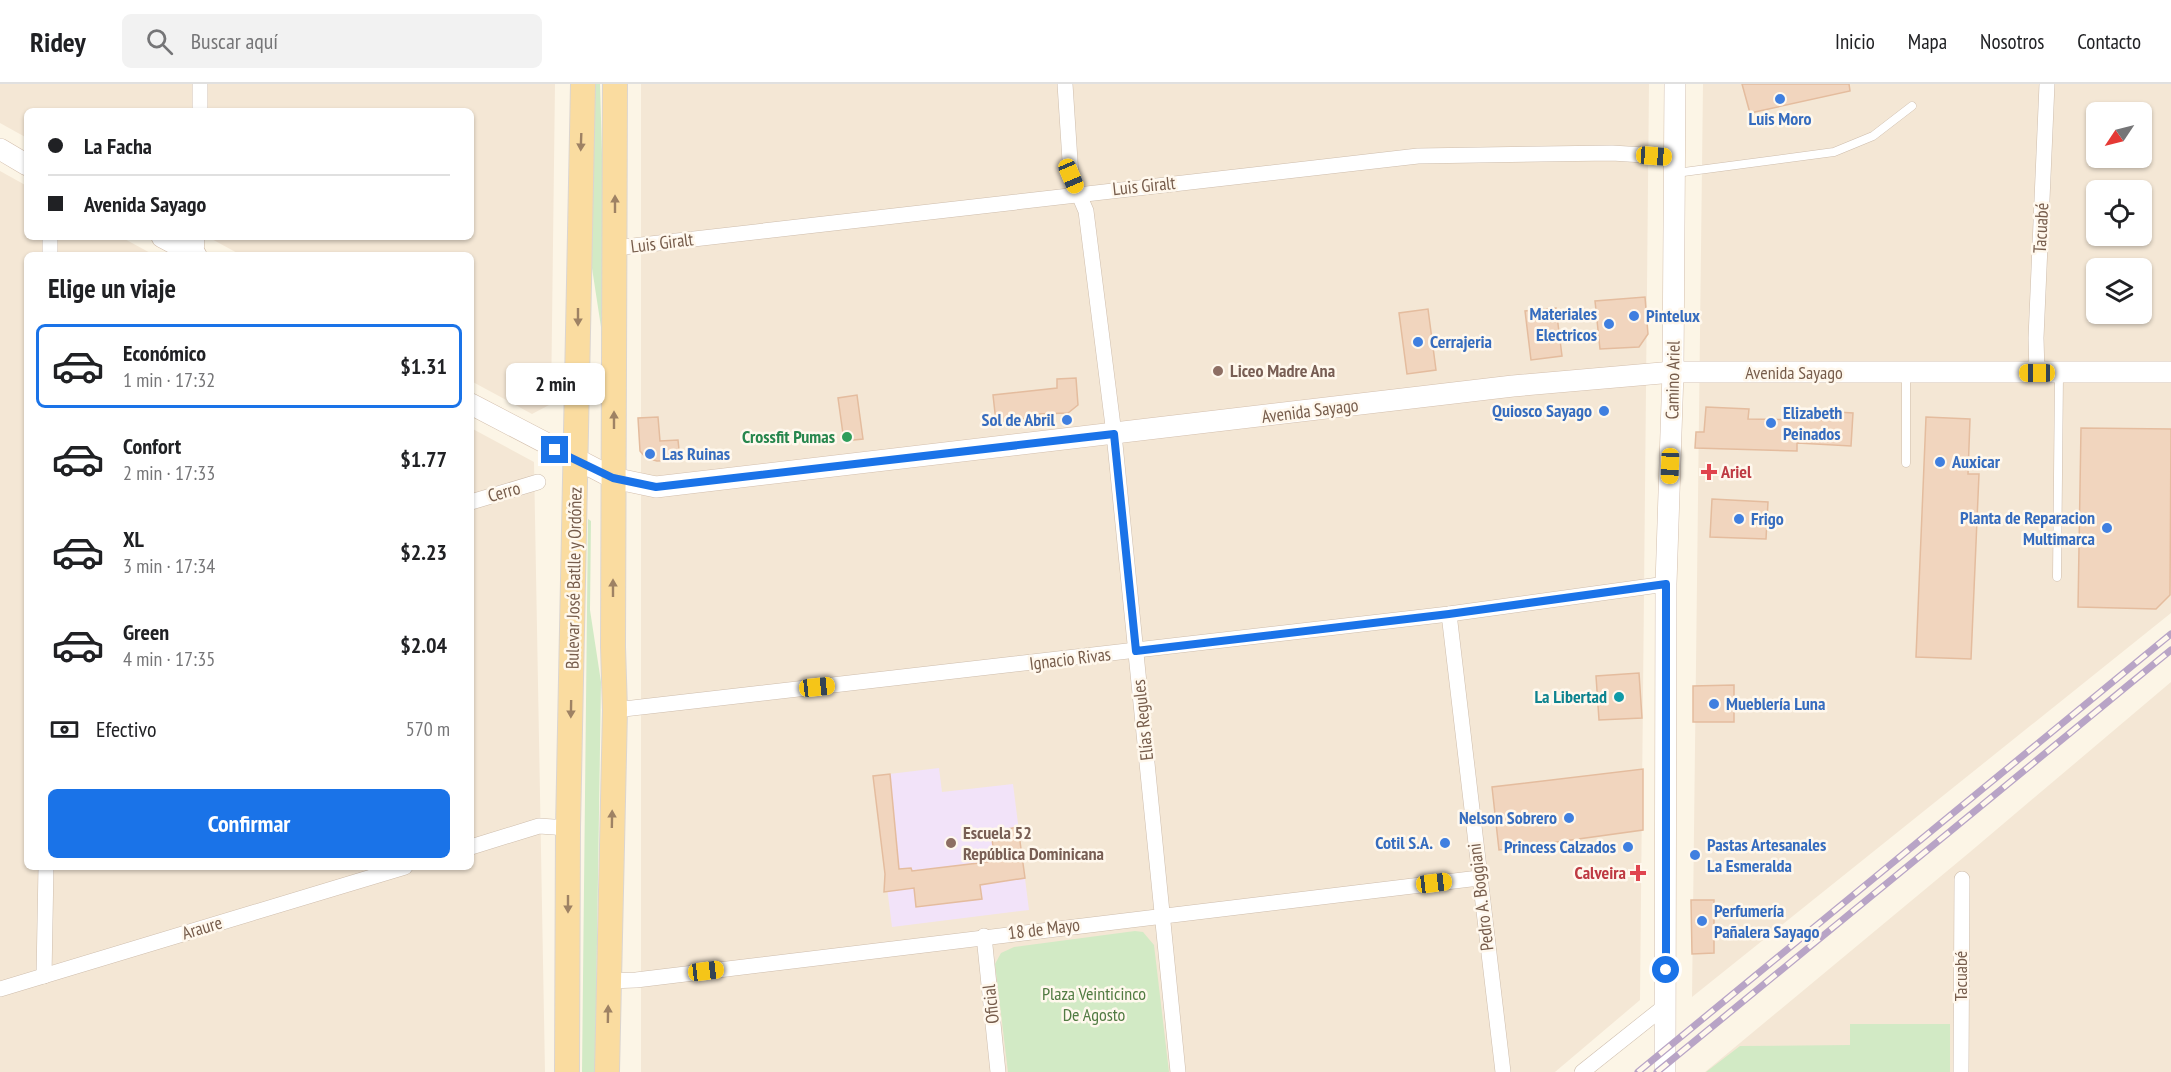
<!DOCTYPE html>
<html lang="es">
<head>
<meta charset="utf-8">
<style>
	:root { --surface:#fff; --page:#f2f2f2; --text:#202124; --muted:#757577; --line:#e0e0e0; --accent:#1a73e8 }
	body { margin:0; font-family:"PT Sans Narrow",sans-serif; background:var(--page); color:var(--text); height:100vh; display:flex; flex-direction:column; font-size:22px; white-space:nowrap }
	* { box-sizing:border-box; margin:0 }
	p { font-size:20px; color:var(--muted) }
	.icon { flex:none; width:33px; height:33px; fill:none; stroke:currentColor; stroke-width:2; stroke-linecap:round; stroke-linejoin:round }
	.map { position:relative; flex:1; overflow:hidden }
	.details { position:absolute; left:24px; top:168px; width:450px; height:618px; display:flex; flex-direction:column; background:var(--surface); border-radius:9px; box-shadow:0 2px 4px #0004 }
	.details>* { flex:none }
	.banner { position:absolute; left:24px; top:24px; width:450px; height:132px; border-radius:9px; box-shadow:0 2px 4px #0004; display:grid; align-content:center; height:132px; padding:0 24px; background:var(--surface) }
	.needle { width:39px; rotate:235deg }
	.buttons { position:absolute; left:2086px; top:18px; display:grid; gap:12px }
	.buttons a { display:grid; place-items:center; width:66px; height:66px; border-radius:9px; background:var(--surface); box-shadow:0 2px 4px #0004; font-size:30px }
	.end { position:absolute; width:27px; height:27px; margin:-14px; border:8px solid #1a73e8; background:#fff; box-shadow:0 0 0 3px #fff }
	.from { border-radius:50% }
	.bubble { position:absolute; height:42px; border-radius:9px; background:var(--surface); box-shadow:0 2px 4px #0004; font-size:20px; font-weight:600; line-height:42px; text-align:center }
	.car { position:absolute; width:18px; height:36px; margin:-18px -9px; border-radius:8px; box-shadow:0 0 4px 2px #0007; background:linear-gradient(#f5c518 24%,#345 0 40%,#f5c518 0 76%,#345 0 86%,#f5c518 0) }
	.banner b { display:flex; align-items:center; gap:21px; height:57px; font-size:22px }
	.banner b+b { border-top:2px solid var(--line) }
	.banner i { width:15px; height:15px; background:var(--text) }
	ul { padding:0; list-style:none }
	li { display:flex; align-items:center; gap:18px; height:84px; margin:0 12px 9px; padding:0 12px; border:3px solid transparent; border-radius:9px }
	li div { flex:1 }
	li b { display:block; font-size:22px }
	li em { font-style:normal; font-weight:600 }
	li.on { border-color:var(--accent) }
	li>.icon { width:54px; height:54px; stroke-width:1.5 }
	h2 { padding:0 24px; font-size:27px; line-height:72px }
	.pay { display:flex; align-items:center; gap:15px; height:66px; padding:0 24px; font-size:22px }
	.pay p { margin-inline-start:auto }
	.primary-button { display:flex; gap:12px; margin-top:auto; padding:12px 24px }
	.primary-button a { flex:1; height:69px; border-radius:9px; background:var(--accent); color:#fff; font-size:24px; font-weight:600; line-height:69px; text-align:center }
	header { display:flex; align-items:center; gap:36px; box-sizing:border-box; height:84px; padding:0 30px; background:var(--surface); border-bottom:2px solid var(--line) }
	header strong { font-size:28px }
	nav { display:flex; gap:33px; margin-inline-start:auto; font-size:21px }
	.search { width:420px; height:54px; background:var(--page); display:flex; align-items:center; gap:15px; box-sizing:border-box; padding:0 21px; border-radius:9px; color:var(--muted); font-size:22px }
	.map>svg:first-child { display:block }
</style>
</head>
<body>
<header>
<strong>Ridey</strong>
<div class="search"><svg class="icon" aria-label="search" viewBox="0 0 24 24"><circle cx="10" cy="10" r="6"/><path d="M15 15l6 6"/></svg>Buscar aquí</div>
<nav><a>Inicio</a><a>Mapa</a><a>Nosotros</a><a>Contacto</a></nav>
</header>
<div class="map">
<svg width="2171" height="988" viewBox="0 0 2171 988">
	<rect width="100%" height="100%" fill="#fcf5e6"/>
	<!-- residential -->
	<g fill="#f4e7d5" fill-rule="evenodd">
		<polygon points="0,0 555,0 551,320 532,330 471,297 471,171 241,171 208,153 471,153 471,27 27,27 27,54 0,39"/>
		<polygon points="641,0 1649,0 1640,916 1555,988 641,988"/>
		<path d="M1703 0H2171V529L1692 913ZM2097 28H2142V74H2097ZM2097 106H2142V152H2097ZM2097 184H2142V230H2097Z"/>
		<polygon points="0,87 27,102 27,153 121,153 154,171 27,171 27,783 471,783 471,344 534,378 545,988 0,988"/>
		<polygon points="2171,598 2171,988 1705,988 1970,768"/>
	</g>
	<!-- education -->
	<polygon fill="#f2e3f9" points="939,684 942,708 1013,700 1029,826 892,843 873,692"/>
	<!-- green -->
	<g fill="#d2eac5">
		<polygon points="593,0 600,0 603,105 601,348 601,243 590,171"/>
		<polygon points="588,435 591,437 590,526 601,598 595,988 582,988"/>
		<polygon points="1135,847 1143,848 1154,861 1169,988 1008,988 995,880 1001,869 1014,863"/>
		<polygon points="1850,940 1950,940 1950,988 1706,988 1740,962 1850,961"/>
	</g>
	<!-- building -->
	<g fill="#f1d5be" stroke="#e4bc9e" stroke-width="1.5">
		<polygon points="1742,0 1849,0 1850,7 1750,29"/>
		<polygon points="1645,213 1648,250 1639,263 1600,265 1595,217"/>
		<polygon points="1556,224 1562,272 1531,276 1525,227"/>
		<polygon points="1428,225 1436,286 1407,290 1399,229"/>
		<polygon points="1076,294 1078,321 1068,329 1037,330 1037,333 996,338 993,311 1057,304 1057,295"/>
		<polygon points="857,311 863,355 844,357 838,314"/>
		<polygon points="1706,323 1749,325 1748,335 1821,336 1821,327 1853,329 1851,362 1797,359 1797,367 1695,364 1696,348 1704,348"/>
		<polygon points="658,333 660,357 678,356 680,376 657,377 646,374 640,367 638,334"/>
		<polygon points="1926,333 1970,335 1968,390 1979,390 1971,575 1916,573"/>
		<polygon points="2081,344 2171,345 2170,511 2156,525 2078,523"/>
		<polygon points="1712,415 1768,418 1766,455 1710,453"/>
		<polygon points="1639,589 1642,634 1599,636 1596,592"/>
		<polygon points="1734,601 1734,638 1693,638 1693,602"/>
		<polygon points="1643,685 1643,746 1499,766 1492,703"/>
		<polygon points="890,690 899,785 911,784 912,787 995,777 991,748 1018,743 1025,794 980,801 982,815 916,823 914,804 884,808 885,790 873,692"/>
		<polygon points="1691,816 1714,816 1714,869 1692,870"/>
	</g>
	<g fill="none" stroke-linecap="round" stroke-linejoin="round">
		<!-- lane casing -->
		<g stroke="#cebdac" stroke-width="9">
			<g id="lane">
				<polyline points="1676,89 1834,68 1873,52 1912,22"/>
				<polyline points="1906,379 1906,291"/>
				<polyline points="2057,493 2059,291"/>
			</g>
		</g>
		<!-- street casing -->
		<g stroke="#cebdac" stroke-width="16">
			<g id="street">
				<polyline points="1065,0 1071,92 1086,127 1114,350 1178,988"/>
				<polyline points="200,27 200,0"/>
				<polyline points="615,164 1418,72 1612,69 1675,73"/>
				<polyline points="50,171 50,153"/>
				<polyline points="196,171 197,153"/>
				<polyline points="2037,289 2036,254 2047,0"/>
				<polyline points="471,418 538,398"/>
				<polyline points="1449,530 1503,988"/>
				<polyline points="615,626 1449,530 1666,500"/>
				<polyline points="471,763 539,742 568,744"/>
				<polyline points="984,852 998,988"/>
				<polyline points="44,892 46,783"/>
				<polyline points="609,897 636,896 1479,794"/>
				<polyline points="0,905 405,783"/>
				<polyline points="1582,988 1665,922"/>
				<polyline points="1961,988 1962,795"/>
			</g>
		</g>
		<!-- secondary casing -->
		<g stroke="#d3bfad" stroke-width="22">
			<g id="secondary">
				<polyline points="0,65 27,81"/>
				<polyline points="162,153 196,171"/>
				<polyline points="471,320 613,394 656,403 1513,302 1673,288 2171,288"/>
				<polyline points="1665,988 1666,500 1673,288 1675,0"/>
			</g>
		</g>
		<!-- primary casing -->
		<g stroke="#dbd5d0" stroke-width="26">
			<g id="primary">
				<polyline points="567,988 568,744 583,0"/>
				<polyline points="607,988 615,626 613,563 615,0"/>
			</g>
		</g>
		<!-- lane -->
		<use href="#lane" stroke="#fff" stroke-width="8"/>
		<!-- street -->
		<use href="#street" stroke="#fff" stroke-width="15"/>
		<!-- secondary -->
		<use href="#secondary" stroke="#fff" stroke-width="21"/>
		<!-- primary -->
		<use href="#primary" stroke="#fadca0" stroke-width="24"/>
		<!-- rail casing -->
		<g stroke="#b8a4c6" stroke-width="7">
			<g id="rail">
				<polyline points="1638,988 2171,550"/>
				<polyline points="1657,988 2171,566"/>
			</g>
		</g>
		<!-- rail -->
		<use href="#rail" stroke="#fff8ed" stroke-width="4.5" stroke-dasharray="14" stroke-linecap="butt"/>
	</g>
	<!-- one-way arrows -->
	<defs><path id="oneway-solid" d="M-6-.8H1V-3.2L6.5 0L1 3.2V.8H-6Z" transform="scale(1.5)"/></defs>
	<g fill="#9e8264">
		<use href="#oneway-solid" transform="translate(581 58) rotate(92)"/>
		<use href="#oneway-solid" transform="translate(615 120) rotate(-90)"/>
		<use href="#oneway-solid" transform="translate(578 233) rotate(90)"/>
		<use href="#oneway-solid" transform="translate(614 336) rotate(-90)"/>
		<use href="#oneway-solid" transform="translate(613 504) rotate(-90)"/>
		<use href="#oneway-solid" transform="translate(571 625) rotate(91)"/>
		<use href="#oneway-solid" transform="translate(612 735) rotate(-89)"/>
		<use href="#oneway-solid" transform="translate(568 820) rotate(90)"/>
		<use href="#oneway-solid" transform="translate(608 930) rotate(-89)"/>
	</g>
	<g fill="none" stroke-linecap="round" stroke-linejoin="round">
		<!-- route -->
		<polyline stroke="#1a73e8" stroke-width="8" points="555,366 613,394 656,403 1114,350 1136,567 1449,530 1666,500 1666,886"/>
	</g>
	<!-- markers -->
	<g fill="#3f7fe0" stroke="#fff8ed" stroke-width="2">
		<circle cx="1780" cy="15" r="6"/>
		<circle cx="1634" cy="232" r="6"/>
		<circle cx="1609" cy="240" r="6"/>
		<circle cx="1418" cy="258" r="6"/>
		<circle cx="1604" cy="327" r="6"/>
		<circle cx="1067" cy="336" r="6"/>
		<circle cx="1771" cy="339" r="6"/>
		<circle cx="650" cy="370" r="6"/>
		<circle cx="1940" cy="378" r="6"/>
		<circle cx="1739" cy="435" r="6"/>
		<circle cx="2107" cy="444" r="6"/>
		<circle cx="1714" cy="620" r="6"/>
		<circle cx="1569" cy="734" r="6"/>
		<circle cx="1445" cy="759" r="6"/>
		<circle cx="1628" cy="763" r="6"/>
		<circle cx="1695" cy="771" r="6"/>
		<circle cx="1702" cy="837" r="6"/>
	</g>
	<g fill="#8d6e63" stroke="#fff8ed" stroke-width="2">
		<circle cx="1218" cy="287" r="6"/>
		<circle cx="951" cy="759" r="6"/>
	</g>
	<circle fill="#2e9e5b" stroke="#fff8ed" stroke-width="2" cx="847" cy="353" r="6"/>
	<g fill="#e0444e" stroke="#fff8ed" stroke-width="2">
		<path d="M1706 379h6v6h6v6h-6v6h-6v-6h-6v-6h6z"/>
		<path d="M1635 780h6v6h6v6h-6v6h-6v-6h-6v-6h6z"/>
	</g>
	<circle fill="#0f9aa8" stroke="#fff8ed" stroke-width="2" cx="1619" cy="613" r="6"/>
	<g text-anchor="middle" stroke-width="5" stroke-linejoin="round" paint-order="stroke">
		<!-- shop labels -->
		<g font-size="18" font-weight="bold" fill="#366cbe" stroke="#fff8ed" text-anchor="start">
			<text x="1780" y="41" text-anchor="middle">Luis Moro</text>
			<text x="1597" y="236" text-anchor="end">Materiales<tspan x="1597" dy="21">Electricos</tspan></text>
			<text x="1646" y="238">Pintelux</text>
			<text x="1430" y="264">Cerrajeria</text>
			<text x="1592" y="333" text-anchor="end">Quiosco Sayago</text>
			<text x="1783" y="335">Elizabeth<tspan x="1783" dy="21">Peinados</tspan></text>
			<text x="1055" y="342" text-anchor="end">Sol de Abril</text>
			<text x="662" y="376">Las Ruinas</text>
			<text x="1952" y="384">Auxicar</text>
			<text x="2095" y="440" text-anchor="end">Planta de Reparacion<tspan x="2095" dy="21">Multimarca</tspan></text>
			<text x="1751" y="441">Frigo</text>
			<text x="1726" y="626">Mueblería Luna</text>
			<text x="1557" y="740" text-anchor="end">Nelson Sobrero</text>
			<text x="1433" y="765" text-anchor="end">Cotil S.A.</text>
			<text x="1707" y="767">Pastas Artesanales<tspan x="1707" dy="21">La Esmeralda</tspan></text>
			<text x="1616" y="769" text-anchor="end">Princess Calzados</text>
			<text x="1714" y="833">Perfumería<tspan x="1714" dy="21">Pañalera Sayago</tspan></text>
		</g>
		<!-- street labels -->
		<g font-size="18" fill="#765c4b" stroke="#fff8ed">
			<text transform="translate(1144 102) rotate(-6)" y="6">Luis Giralt</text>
			<text transform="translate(2041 144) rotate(-87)" y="6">Tacuabé</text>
			<text transform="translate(662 159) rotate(-7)" y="6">Luis Giralt</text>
			<text x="1794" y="295">Avenida Sayago</text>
			<text transform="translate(1673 296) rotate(-89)" y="6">Camino Ariel</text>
			<text transform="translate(1310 327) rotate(-7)" y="6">Avenida Sayago</text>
			<text transform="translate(504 408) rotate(-16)" y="6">Cerro</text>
			<text transform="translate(574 494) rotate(-89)" y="6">Bulevar José Batlle y Ordóñez</text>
			<text transform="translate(1070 575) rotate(-7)" y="6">Ignacio Rivas</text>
			<text transform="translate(1143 636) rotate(-96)" y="6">Elías Regules</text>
			<text transform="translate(1481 813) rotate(-97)" y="6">Pedro A. Boggiani</text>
			<text transform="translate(202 844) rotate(-17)" y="6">Araure</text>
			<text transform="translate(1044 845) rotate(-7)" y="6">18 de Mayo</text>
			<text transform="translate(1961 892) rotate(-90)" y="6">Tacuabé</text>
			<text transform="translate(991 920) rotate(-96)" y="6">Oficial</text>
		</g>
		<!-- education labels -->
		<g font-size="18" font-weight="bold" fill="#785e54" stroke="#fff8ed" text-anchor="start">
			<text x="1230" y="293">Liceo Madre Ana</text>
			<text x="963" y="755">Escuela 52<tspan x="963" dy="21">República Dominicana</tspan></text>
		</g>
		<!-- leisure labels -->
		<g font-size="18" font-weight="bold" fill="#27864d" stroke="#fff8ed" text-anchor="end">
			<text x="835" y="359">Crossfit Pumas</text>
		</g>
		<!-- health labels -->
		<g font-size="18" font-weight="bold" fill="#be3a42" stroke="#fff8ed" text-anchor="start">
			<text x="1721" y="394">Ariel</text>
			<text x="1626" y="795" text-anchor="end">Calveira</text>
		</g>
		<!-- culture labels -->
		<g font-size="18" font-weight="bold" fill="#0d838f" stroke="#fff8ed" text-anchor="end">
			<text x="1607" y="619">La Libertad</text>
		</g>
		<!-- park labels -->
		<g font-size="18" fill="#517b42" stroke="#fff8ed">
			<text x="1094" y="916">Plaza Veinticinco<tspan x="1094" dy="21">De Agosto</tspan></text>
		</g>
	</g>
</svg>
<div class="buttons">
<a><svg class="needle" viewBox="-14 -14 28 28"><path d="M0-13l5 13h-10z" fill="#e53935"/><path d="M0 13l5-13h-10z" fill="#757577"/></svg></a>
<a><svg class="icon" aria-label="locate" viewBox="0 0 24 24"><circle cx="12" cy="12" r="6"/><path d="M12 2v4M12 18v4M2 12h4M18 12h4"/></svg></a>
<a><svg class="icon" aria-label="layers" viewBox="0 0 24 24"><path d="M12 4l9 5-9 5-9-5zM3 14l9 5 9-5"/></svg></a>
</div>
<i class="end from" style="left:1666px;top:886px"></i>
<i class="end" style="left:555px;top:366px"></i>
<div class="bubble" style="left:506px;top:279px;width:99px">2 min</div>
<i class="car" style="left:1654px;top:72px;rotate:94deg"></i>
<i class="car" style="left:1071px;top:92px;rotate:157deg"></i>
<i class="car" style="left:2037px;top:289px;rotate:270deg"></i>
<i class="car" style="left:1670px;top:382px;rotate:182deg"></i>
<i class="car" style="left:817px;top:603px;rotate:84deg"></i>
<i class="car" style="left:1434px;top:799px;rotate:83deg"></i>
<i class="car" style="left:706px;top:887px;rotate:83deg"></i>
<div class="banner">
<b><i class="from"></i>La Facha</b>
<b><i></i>Avenida Sayago</b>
</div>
<section class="details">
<h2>Elige un viaje</h2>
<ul>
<li class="on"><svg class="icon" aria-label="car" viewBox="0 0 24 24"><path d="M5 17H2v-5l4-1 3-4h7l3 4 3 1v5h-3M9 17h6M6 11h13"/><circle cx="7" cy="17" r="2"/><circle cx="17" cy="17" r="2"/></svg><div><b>Económico</b><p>1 min · 17:32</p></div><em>$1.31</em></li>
<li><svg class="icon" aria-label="car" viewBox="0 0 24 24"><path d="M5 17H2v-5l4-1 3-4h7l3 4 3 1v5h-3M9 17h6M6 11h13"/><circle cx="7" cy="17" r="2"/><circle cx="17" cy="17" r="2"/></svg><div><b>Confort</b><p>2 min · 17:33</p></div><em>$1.77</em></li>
<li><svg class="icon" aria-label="car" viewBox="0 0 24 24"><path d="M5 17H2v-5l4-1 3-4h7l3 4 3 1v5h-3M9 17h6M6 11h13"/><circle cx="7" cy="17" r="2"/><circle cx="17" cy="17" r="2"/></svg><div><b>XL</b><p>3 min · 17:34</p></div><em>$2.23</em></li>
<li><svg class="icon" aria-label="car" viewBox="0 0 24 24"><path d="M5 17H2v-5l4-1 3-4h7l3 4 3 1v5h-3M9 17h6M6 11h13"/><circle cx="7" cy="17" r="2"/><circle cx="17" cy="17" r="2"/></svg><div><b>Green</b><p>4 min · 17:35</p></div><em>$2.04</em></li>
</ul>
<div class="pay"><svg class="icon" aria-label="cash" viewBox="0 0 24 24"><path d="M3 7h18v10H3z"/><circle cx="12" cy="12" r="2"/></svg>Efectivo<p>570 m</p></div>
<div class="primary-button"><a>Confirmar</a></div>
</section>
</div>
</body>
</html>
